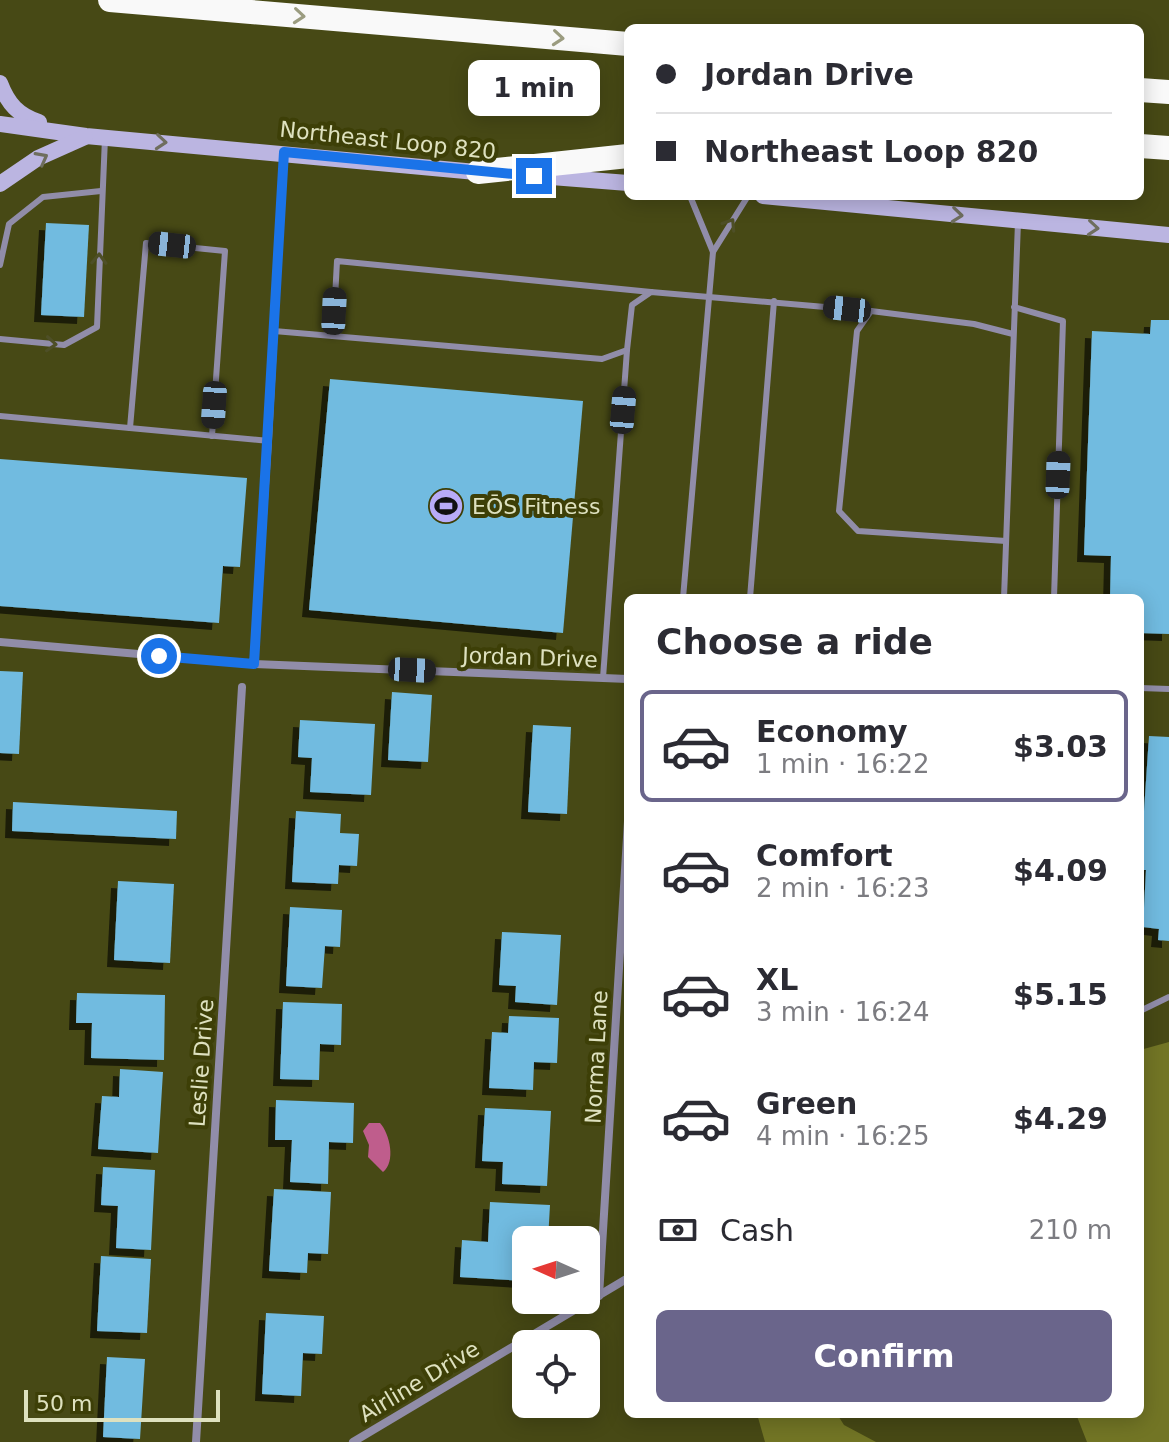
<!DOCTYPE html>
<html lang="en">
<head>
<meta charset="utf-8">
<style>
	:root { --surface:#fff; --page:#f7f7f7; --text:#2b2b33; --muted:#7c7c81; --line:#e1e1e2; --accent:#6a658b }
	body { margin:0; font-family:"DejaVu Sans",sans-serif; background:var(--page); color:var(--text); height:100vh; display:flex; flex-direction:column; font-size:30px; white-space:nowrap }
	* { box-sizing:border-box; margin:0 }
	p { font-size:26px; color:var(--muted) }
	.icon { flex:none; width:44px; height:44px; fill:none; stroke:currentColor; stroke-width:2; stroke-linecap:round; stroke-linejoin:round }
	.map { position:relative; flex:1; overflow:hidden }
	.side { position:absolute; left:624px; top:594px; width:520px; height:824px; display:flex; flex-direction:column; background:var(--surface); border-radius:12px; box-shadow:0 4px 20px #0003 }
	.side>* { flex:none }
	.top-card { position:absolute; left:624px; top:24px; width:520px; height:176px; border-radius:12px; box-shadow:0 4px 20px #0003; display:grid; align-content:center; height:176px; padding:0 32px; background:var(--surface) }
	.needle { width:52px; rotate:273deg }
	.controls { position:absolute; left:512px; top:1226px; display:grid; gap:16px }
	.controls a { display:grid; place-items:center; width:88px; height:88px; border-radius:12px; background:var(--surface); box-shadow:0 4px 20px #0003; font-size:40px }
	.scale { position:absolute; left:24px; bottom:20px; width:196px; box-sizing:border-box; padding-left:8px; border:4px solid #dee1bf; border-top:0; font-size:22px; line-height:28px; white-space:nowrap; color:#dee1bf; -webkit-text-stroke:6px #3d3f07; paint-order:stroke }
	.end { position:absolute; width:36px; height:36px; margin:-18px; border:10px solid #1a73e8; background:#fff; box-shadow:0 0 0 4px #fff }
	.from { border-radius:50% }
	.bubble { position:absolute; height:56px; border-radius:12px; background:var(--surface); box-shadow:0 4px 20px #0003; font-size:26px; font-weight:700; line-height:56px; text-align:center }
	.car { position:absolute; width:24px; height:48px; margin:-24px -12px; border-radius:10px; box-shadow:0 0 6px 2px #0007; background:linear-gradient(#222 24%,#8ab4d8 0 40%,#222 0 76%,#8ab4d8 0 86%,#222 0) }
	.top-card b { display:flex; align-items:center; gap:28px; height:76px; font-size:30px }
	.top-card b+b { border-top:2px solid var(--line) }
	.top-card i { width:20px; height:20px; background:var(--text) }
	ul { padding:0; list-style:none }
	li { display:flex; align-items:center; gap:24px; height:112px; margin:0 16px 12px; padding:0 16px; border:4px solid transparent; border-radius:12px }
	li div { flex:1 }
	li b { display:block; font-size:30px }
	li em { font-style:normal; font-weight:700 }
	li.active { border-color:var(--accent) }
	li>.icon { width:72px; height:72px; stroke-width:1.5 }
	h2 { padding:0 32px; font-size:36px; line-height:96px }
	.pay { display:flex; align-items:center; gap:20px; height:88px; padding:0 32px; font-size:30px }
	.pay p { margin-inline-start:auto }
	.button { display:flex; gap:16px; margin-top:auto; padding:16px 32px }
	.button a { flex:1; height:92px; border-radius:12px; background:var(--accent); color:#fff; font-size:32px; font-weight:700; line-height:92px; text-align:center }
	.map>svg:first-child { display:block }
</style>
</head>
<body>
<div class="map">
<svg width="1169" height="1442" viewBox="0 0 1169 1442">
	<defs>
		<filter id="shadow"><feDropShadow dx="-7" dy="7" stdDeviation="0" flood-color="#0009"/></filter>
	</defs>
	<rect width="100%" height="100%" fill="#474915"/>
	<!-- green -->
	<g fill="#727525">
		<polygon points="1169,1042 1169,1442 1087,1442 1076,1414 1140,1414 1140,1050"/>
		<polygon points="757,1414 837,1414 844,1425 876,1442 765,1442"/>
	</g>
	<!-- water -->
	<path fill="#bf5d8c" d="M369 1123H380C390 1134 396 1162 383 1172L368 1157 369 1145 363 1131Z"/>
	<!-- building -->
	<g fill="#71bbe0" filter="url(#shadow)">
		<polygon points="46,223 89,225 84,317 41,315"/>
		<polygon points="1151,320 1169,320 1169,634 1140,633 1140,598 1110,598 1111,556 1084,555 1092,331 1150,334"/>
		<polygon points="330,379 583,401 563,633 309,610"/>
		<polygon points="0,459 247,478 240,567 223,566 219,623 0,606"/>
		<polygon points="0,671 23,672 19,754 0,753"/>
		<polygon points="392,692 432,695 428,762 388,760"/>
		<polygon points="300,720 375,724 371,795 310,792 312,758 298,757"/>
		<polygon points="533,725 571,727 567,814 528,812"/>
		<polygon points="1149,736 1169,737 1169,941 1158,940 1159,929 1143,927 1146,870 1140,870 1140,825 1143,826"/>
		<polygon points="13,802 177,811 176,839 12,831"/>
		<polygon points="296,811 341,814 340,833 359,834 357,866 339,865 338,884 292,882"/>
		<polygon points="118,881 174,884 170,963 114,960"/>
		<polygon points="290,907 342,910 340,947 325,946 322,988 286,986"/>
		<polygon points="502,932 561,935 557,1005 515,1002 516,986 499,985"/>
		<polygon points="77,993 165,995 164,1060 91,1058 92,1023 76,1023"/>
		<polygon points="283,1002 342,1004 341,1045 320,1044 319,1080 280,1079"/>
		<polygon points="509,1016 559,1018 557,1063 534,1062 533,1090 489,1088 492,1032 508,1033"/>
		<polygon points="120,1069 163,1072 158,1153 98,1149 102,1096 119,1097"/>
		<polygon points="276,1100 354,1103 353,1143 329,1142 328,1184 290,1182 292,1140 275,1140"/>
		<polygon points="485,1108 551,1111 547,1186 502,1184 503,1162 482,1161"/>
		<polygon points="103,1167 155,1170 151,1250 116,1248 118,1206 101,1205"/>
		<polygon points="274,1189 331,1192 328,1254 308,1253 307,1273 269,1271"/>
		<polygon points="490,1202 550,1205 548,1240 526,1240 526,1281 460,1277 462,1240 488,1242"/>
		<polygon points="101,1256 151,1259 147,1333 97,1331"/>
		<polygon points="266,1313 324,1316 322,1354 303,1353 301,1396 262,1394"/>
		<polygon points="107,1357 145,1359 140,1439 103,1437"/>
	</g>
	<g fill="none" stroke-linecap="round" stroke-linejoin="round">
		<!-- lane -->
		<g stroke="#918da9" stroke-width="6">
			<polyline points="713,252 748,196"/>
			<polyline points="0,265 9,224 43,197 101,191"/>
			<polyline points="1014,307 1063,321 1054,598"/>
			<polyline points="274,331 602,359 627,350 632,305 651,292 871,311"/>
			<polyline points="333,336 337,261 651,292"/>
			<polyline points="0,339 64,345 97,327 105,138"/>
			<polyline points="0,416 269,441 284,155"/>
			<polyline points="130,428 146,243 225,251 212,436"/>
			<polyline points="1006,541 858,531 839,511 857,331 871,311 974,324 1013,334"/>
			<polyline points="683,598 713,252 690,196"/>
			<polyline points="750,598 774,301"/>
			<polyline points="1004,598 1018,222"/>
			<polyline points="254,664 269,441"/>
			<polyline points="603,678 627,350"/>
			<polyline points="1140,688 1169,689"/>
			<polyline points="1140,1011 1169,997"/>
		</g>
		<!-- street -->
		<g stroke="#918da9" stroke-width="8">
			<polyline points="0,642 254,664 628,679"/>
			<polyline points="599,1296 628,821"/>
			<polyline points="196,1442 242,687"/>
			<polyline points="353,1442 628,1278"/>
		</g>
		<!-- secondary -->
		<g stroke="#bbb5e1" stroke-width="16">
			<path d="M0 83C8 104 18 115 39 122"/>
			<polyline points="0,124 86,136 487,173"/>
			<polyline points="526,175 628,183"/>
			<polyline points="0,184 38,158 85,137"/>
			<polyline points="763,196 1169,235"/>
		</g>
		<!-- highway -->
		<g stroke="#f9f9f9" stroke-width="24">
			<polyline points="110,0 628,44"/>
			<polyline points="1140,90 1169,92"/>
			<polyline points="1140,146 1169,148"/>
			<polyline points="478,172 628,156"/>
		</g>
	</g>
	<!-- one-way arrows -->
	<defs><path id="oneway-chevron" d="M-2-3.5L2.5 0L-2 3.5" fill="none" stroke-width="1.6" stroke-linecap="round" stroke-linejoin="round" transform="scale(2)"/></defs>
	<g stroke="#9b9c80">
		<use href="#oneway-chevron" transform="translate(299 16) rotate(5)"/>
		<use href="#oneway-chevron" transform="translate(558 38) rotate(5)"/>
	</g>
	<g stroke="#6f6e5e">
		<use href="#oneway-chevron" transform="translate(161 142) rotate(5)"/>
		<use href="#oneway-chevron" transform="translate(42 158) rotate(-28)"/>
		<use href="#oneway-chevron" transform="translate(957 215) rotate(6)"/>
		<use href="#oneway-chevron" transform="translate(1093 228) rotate(5)"/>
	</g>
	<g stroke="#4e4f27">
		<use href="#oneway-chevron" transform="translate(730 224) rotate(-57)"/>
		<use href="#oneway-chevron" transform="translate(99 259) rotate(-88)"/>
		<use href="#oneway-chevron" transform="translate(51 344) rotate(4)"/>
	</g>
	<g fill="none" stroke-linecap="round" stroke-linejoin="round">
		<!-- route -->
		<polyline stroke="#1a73e8" stroke-width="10" points="159,656 254,664 284,152 534,176"/>
	</g>
	<!-- icons -->
	<defs>
		<g id="stadium-disc" transform="scale(1.8)"><circle r="9.5" fill="#b8abf7" stroke="#3d3f07"/><path d="M0-5a6.5 5 0 1 0 0 10a6.5 5 0 1 0 0-10ZM-3.5-1.8h7v3.6h-7Z" fill="#111"/></g>
	</defs>
	<g fill-rule="evenodd">
		<use href="#stadium-disc" x="446" y="506"/>
	</g>
	<g text-anchor="middle" stroke-width="8" stroke-linejoin="round" paint-order="stroke">
		<!-- street labels -->
		<g font-size="22" fill="#dee1bf" stroke="#3d3f07">
			<text transform="translate(388 140) rotate(6)" y="8">Northeast Loop 820</text>
			<text transform="translate(530 657) rotate(2)" y="8">Jordan Drive</text>
			<text transform="translate(596 1057) rotate(-87)" y="8">Norma Lane</text>
			<text transform="translate(201 1063) rotate(-86)" y="8">Leslie Drive</text>
			<text transform="translate(419 1381) rotate(-31)" y="8">Airline Drive</text>
		</g>
		<!-- poi labels -->
		<g font-size="22" fill="#dee1bf" stroke="#3d3f07" text-anchor="start">
			<text x="472" y="514">EŌS Fitness</text>
		</g>
	</g>
</svg>
<div class="controls">
<a><svg class="needle" viewBox="-14 -14 28 28"><path d="M0-13l5 13h-10z" fill="#e53935"/><path d="M0 13l5-13h-10z" fill="#7c7c81"/></svg></a>
<a><svg class="icon" aria-label="locate" viewBox="0 0 24 24"><circle cx="12" cy="12" r="6"/><path d="M12 2v4M12 18v4M2 12h4M18 12h4"/></svg></a>
</div>
<div class="scale">50 m</div>
<i class="end from" style="left:159px;top:656px"></i>
<i class="end" style="left:534px;top:176px"></i>
<div class="bubble" style="left:468px;top:60px;width:132px">1 min</div>
<i class="car" style="left:172px;top:245px;rotate:276deg"></i>
<i class="car" style="left:847px;top:309px;rotate:276deg"></i>
<i class="car" style="left:334px;top:311px;rotate:3deg"></i>
<i class="car" style="left:214px;top:405px;rotate:184deg"></i>
<i class="car" style="left:623px;top:410px;rotate:5deg"></i>
<i class="car" style="left:1058px;top:475px;rotate:2deg"></i>
<i class="car" style="left:412px;top:670px;rotate:93deg"></i>
<div class="top-card">
<b><i class="from"></i>Jordan Drive</b>
<b><i></i>Northeast Loop 820</b>
</div>
<section class="side">
<h2>Choose a ride</h2>
<ul>
<li class="active"><svg class="icon" aria-label="car" viewBox="0 0 24 24"><path d="M5 17H2v-5l4-1 3-4h7l3 4 3 1v5h-3M9 17h6M6 11h13"/><circle cx="7" cy="17" r="2"/><circle cx="17" cy="17" r="2"/></svg><div><b>Economy</b><p>1 min · 16:22</p></div><em>$3.03</em></li>
<li><svg class="icon" aria-label="car" viewBox="0 0 24 24"><path d="M5 17H2v-5l4-1 3-4h7l3 4 3 1v5h-3M9 17h6M6 11h13"/><circle cx="7" cy="17" r="2"/><circle cx="17" cy="17" r="2"/></svg><div><b>Comfort</b><p>2 min · 16:23</p></div><em>$4.09</em></li>
<li><svg class="icon" aria-label="car" viewBox="0 0 24 24"><path d="M5 17H2v-5l4-1 3-4h7l3 4 3 1v5h-3M9 17h6M6 11h13"/><circle cx="7" cy="17" r="2"/><circle cx="17" cy="17" r="2"/></svg><div><b>XL</b><p>3 min · 16:24</p></div><em>$5.15</em></li>
<li><svg class="icon" aria-label="car" viewBox="0 0 24 24"><path d="M5 17H2v-5l4-1 3-4h7l3 4 3 1v5h-3M9 17h6M6 11h13"/><circle cx="7" cy="17" r="2"/><circle cx="17" cy="17" r="2"/></svg><div><b>Green</b><p>4 min · 16:25</p></div><em>$4.29</em></li>
</ul>
<div class="pay"><svg class="icon" aria-label="cash" viewBox="0 0 24 24"><path d="M3 7h18v10H3z"/><circle cx="12" cy="12" r="2"/></svg>Cash<p>210 m</p></div>
<div class="button"><a>Confirm</a></div>
</section>
</div>
</body>
</html>
